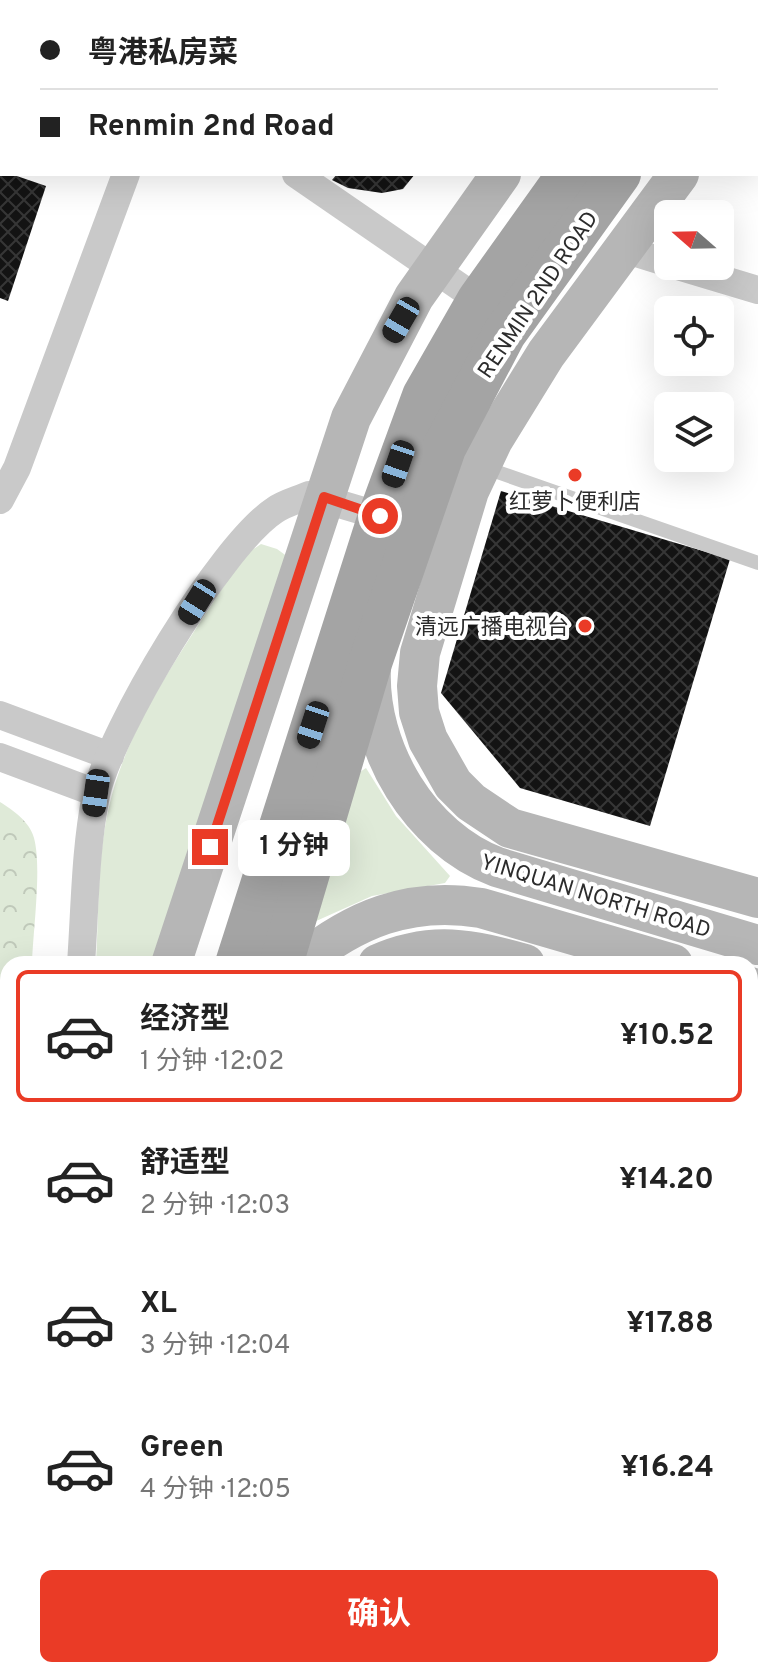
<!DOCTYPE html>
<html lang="zh">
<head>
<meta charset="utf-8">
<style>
	:root { --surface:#fff; --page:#f2f2f2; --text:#222; --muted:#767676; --line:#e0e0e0; --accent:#ea3b26 }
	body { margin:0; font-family:Overpass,"Noto Sans SC",sans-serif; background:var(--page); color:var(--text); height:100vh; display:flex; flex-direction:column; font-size:30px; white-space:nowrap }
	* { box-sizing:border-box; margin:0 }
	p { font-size:26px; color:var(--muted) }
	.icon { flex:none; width:44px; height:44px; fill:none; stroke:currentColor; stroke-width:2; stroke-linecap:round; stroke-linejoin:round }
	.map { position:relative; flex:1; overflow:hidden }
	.side { position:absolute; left:0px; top:956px; width:758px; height:722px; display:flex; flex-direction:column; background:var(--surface); border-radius:24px 24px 0 0; box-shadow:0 8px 32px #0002 }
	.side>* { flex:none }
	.top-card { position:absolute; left:0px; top:0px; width:758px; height:176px; box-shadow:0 8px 32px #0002; display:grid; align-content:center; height:176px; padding:0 40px; background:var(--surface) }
	.needle { width:52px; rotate:290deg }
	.controls { position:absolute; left:654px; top:200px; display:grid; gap:16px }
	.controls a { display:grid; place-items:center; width:80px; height:80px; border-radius:12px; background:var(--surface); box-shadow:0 8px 32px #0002; font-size:40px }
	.end { position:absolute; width:36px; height:36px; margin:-18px; border:10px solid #ea3b26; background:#fff; box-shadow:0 0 0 4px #fff }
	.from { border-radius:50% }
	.bubble { position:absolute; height:56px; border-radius:12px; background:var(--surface); box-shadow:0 8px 32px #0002; font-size:26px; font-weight:700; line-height:56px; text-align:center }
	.car { position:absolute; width:24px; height:48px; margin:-24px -12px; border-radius:10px; box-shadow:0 0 6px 2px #0007; background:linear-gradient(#222 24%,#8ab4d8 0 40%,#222 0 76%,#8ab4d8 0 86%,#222 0) }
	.top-card b { display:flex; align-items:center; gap:28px; height:76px; font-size:30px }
	.top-card b+b { border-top:2px solid var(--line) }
	.top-card i { width:20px; height:20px; background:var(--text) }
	ul { padding:14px 0 0; list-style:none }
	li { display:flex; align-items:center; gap:24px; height:132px; margin:0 16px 12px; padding:0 24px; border:4px solid transparent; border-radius:12px }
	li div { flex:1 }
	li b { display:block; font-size:30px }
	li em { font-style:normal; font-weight:700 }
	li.on { border-color:var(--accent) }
	li>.icon { width:72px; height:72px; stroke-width:1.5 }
	.primary-button { display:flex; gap:16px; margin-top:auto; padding:16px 40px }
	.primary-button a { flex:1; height:92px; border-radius:12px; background:var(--accent); color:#fff; font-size:32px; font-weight:700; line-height:92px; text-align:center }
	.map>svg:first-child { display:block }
</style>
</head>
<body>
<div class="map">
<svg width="758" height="1677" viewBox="0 0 758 1677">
	<defs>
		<pattern id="forest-crowns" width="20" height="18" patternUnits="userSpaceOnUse" patternTransform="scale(2)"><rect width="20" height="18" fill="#dfead8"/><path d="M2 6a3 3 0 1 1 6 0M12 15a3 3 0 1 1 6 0" fill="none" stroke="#c0c9ba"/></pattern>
		<pattern id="building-cross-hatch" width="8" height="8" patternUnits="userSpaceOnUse" patternTransform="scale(2)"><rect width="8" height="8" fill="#131313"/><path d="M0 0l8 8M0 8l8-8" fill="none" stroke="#363636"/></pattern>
	</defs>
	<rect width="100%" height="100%" fill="#fff"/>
	<!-- grass -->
	<g fill="#dfead8">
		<path d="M261 544 277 549 288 557 162 964H96C99 912 97 858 109 807 128 719 196 632 243 556Z"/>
		<polygon points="366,768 396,816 450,876 445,883 372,896 314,922 360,772"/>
	</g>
	<!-- forest -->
	<path fill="url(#forest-crowns)" d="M0 802C13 810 30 822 34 838 42 867 33 931 32 964H8V1327L0 1352Z"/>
	<!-- building -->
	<g fill="url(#building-cross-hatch)">
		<polygon points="0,174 11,174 46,186 8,301 0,298"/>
		<polygon points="337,174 415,174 403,189 382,193 348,188 332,180"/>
		<polygon points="501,491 730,559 650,826 520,788 441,693"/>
		<polygon points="171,1670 253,1670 250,1677 169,1677"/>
	</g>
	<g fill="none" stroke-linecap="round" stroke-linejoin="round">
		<!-- lane -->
		<g stroke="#c9c9c9" stroke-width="14">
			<polyline points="73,0 76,2"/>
			<polyline points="483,467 758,563"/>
		</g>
		<!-- street -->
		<g stroke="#c9c9c9" stroke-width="28">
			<polyline points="0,19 2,19"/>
			<polyline points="296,174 479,300"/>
			<polyline points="623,249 668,263"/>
			<polyline points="678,266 758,290"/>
			<polyline points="0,500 17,468 126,174"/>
			<polyline points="0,715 110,756"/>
			<polyline points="0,757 96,793"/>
			<path d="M81 964C85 908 85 850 96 795 110 731 221 545 275 510 285 503 298 500 309 495L380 516"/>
			<polyline points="696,1670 718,1677"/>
		</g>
		<!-- secondary -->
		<g stroke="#b6b6b6" stroke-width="40">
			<polyline points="626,2 628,0"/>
			<polyline points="756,70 758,67"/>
			<polyline points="679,174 546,354 493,440 469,491 420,653 417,686 419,712 428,740 453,784 471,802 510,828 758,898"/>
			<path d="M371 668C367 749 420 838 497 867L758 945"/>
			<polyline points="171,964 351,418 414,297 501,174"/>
			<path d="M299 964C354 919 410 896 481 908L673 964"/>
			<path d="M378 964C432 940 471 949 525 964"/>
			<polyline points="750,987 758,989"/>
			<polyline points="750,1028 758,1031"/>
			<polyline points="0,1504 8,1475"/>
			<polyline points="108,1677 109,1670"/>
		</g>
		<!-- primary -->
		<g stroke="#a4a4a4" stroke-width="44">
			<polyline points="692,2 694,0"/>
			<polyline points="743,2 745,0"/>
			<polyline points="237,964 380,516 424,396 479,300 569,174"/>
			<polyline points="281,964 371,660 444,448 504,334 619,174"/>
			<polyline points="40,1670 56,1676 66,1670"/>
		</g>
	</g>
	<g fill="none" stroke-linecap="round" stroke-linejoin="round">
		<!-- route -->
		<polyline stroke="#ea3b26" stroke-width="10" points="210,847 324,497 380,516"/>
	</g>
	<!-- markers -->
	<g fill="#ea3b26" stroke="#fff" stroke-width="3">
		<circle cx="575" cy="475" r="8"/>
		<circle cx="585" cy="626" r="8"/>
	</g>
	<g text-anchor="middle" stroke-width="8" stroke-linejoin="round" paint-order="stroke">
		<!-- street labels -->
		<g font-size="22" fill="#2c2c2c" stroke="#fff">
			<text transform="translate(537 294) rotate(-56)" y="8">RENMIN 2ND ROAD</text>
			<text transform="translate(596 895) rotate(17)" y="8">YINQUAN NORTH ROAD</text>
		</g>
		<!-- poi labels -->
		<g font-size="22" fill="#2c2c2c" stroke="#fff">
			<text x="575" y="509">红萝卜便利店</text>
			<text x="569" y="634" text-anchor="end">清远广播电视台</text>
		</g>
	</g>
</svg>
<div class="controls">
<a><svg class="needle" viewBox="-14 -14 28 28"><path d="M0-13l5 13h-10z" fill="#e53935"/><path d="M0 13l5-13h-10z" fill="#767676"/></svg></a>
<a><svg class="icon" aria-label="locate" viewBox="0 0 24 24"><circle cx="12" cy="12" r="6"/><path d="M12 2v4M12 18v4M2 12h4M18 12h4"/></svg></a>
<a><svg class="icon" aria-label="layers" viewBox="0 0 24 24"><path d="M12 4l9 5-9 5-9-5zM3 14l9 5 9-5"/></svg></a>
</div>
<i class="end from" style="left:380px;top:516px"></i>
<i class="end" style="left:210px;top:847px"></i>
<div class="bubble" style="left:238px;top:820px;width:112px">1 分钟</div>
<i class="car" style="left:401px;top:320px;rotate:210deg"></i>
<i class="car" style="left:398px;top:464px;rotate:199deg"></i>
<i class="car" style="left:197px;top:602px;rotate:212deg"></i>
<i class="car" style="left:313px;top:725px;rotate:198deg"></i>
<i class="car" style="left:96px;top:793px;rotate:188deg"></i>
<div class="top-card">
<b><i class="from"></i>粤港私房菜</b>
<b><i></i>Renmin 2nd Road</b>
</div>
<section class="side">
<ul>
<li class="on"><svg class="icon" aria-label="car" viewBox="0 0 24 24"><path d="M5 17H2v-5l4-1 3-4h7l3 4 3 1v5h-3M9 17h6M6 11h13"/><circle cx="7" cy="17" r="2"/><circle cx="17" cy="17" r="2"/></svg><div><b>经济型</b><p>1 分钟 · 12:02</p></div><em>¥10.52</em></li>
<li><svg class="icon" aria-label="car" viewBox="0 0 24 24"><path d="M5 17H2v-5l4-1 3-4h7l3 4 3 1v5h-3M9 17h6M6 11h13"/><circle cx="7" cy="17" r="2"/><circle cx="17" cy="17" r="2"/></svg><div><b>舒适型</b><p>2 分钟 · 12:03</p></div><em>¥14.20</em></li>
<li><svg class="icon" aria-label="car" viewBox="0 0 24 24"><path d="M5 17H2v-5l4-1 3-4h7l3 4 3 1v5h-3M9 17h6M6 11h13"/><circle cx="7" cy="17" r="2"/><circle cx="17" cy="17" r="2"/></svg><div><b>XL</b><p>3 分钟 · 12:04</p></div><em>¥17.88</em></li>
<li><svg class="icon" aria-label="car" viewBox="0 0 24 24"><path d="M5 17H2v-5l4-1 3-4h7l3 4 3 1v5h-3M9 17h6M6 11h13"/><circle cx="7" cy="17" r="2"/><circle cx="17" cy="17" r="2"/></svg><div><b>Green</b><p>4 分钟 · 12:05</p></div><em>¥16.24</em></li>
</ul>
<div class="primary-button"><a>确认</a></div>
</section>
</div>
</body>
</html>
